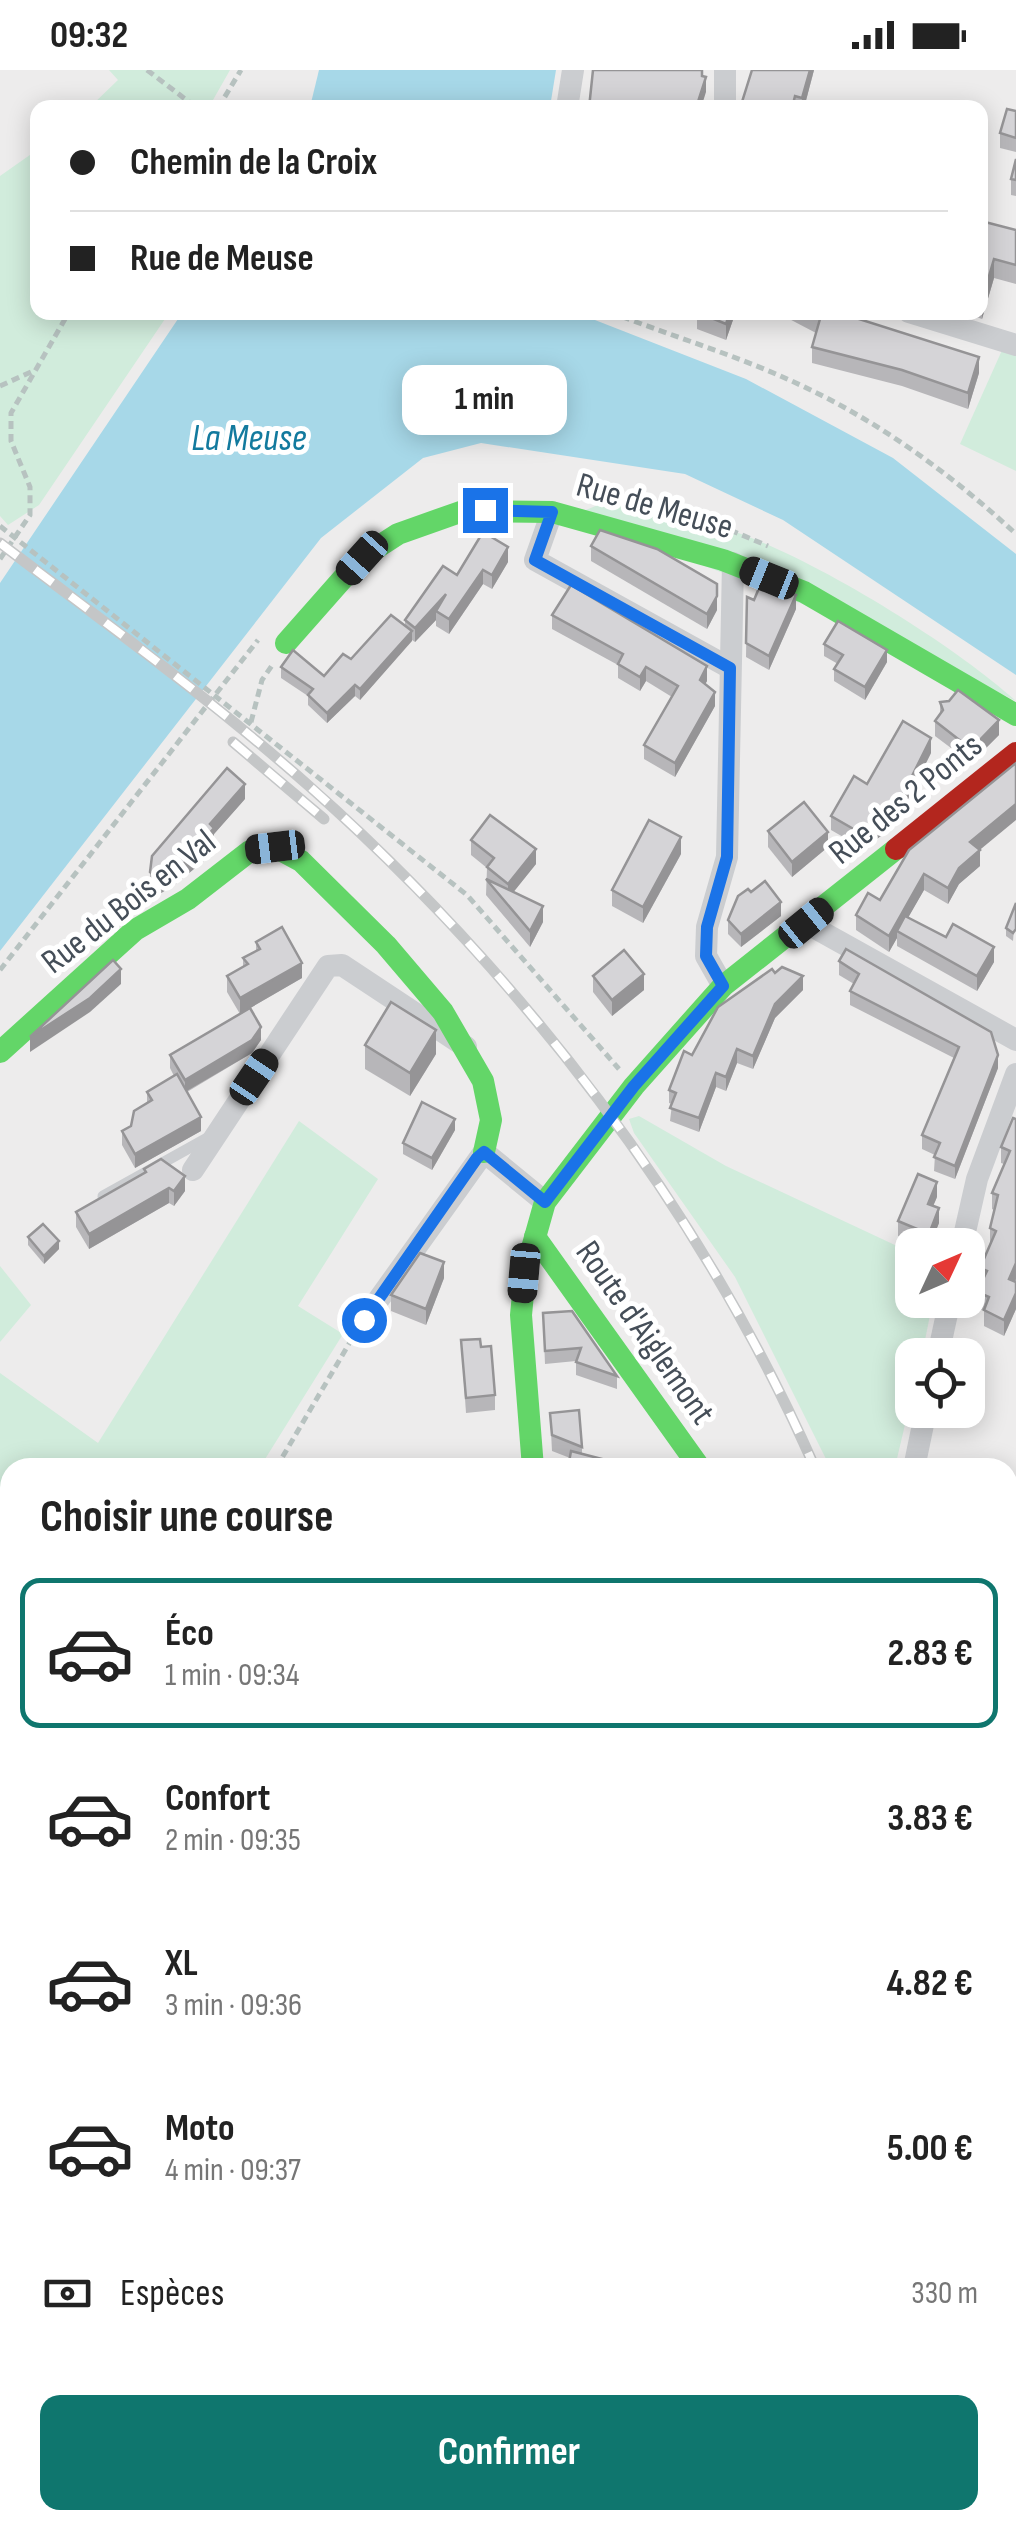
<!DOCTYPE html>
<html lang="fr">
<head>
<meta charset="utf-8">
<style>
	:root { --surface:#fff; --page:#f2f2f2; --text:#222; --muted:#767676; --line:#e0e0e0; --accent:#0f766e }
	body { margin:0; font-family:"Sofia Sans Condensed",sans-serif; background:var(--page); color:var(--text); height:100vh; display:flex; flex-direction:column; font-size:38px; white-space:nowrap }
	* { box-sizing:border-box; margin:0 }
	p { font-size:32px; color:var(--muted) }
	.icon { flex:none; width:55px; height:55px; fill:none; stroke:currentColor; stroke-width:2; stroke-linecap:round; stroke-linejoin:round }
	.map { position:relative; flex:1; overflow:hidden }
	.panel { position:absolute; left:0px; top:1388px; width:1018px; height:1072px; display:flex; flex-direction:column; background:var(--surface); border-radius:30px 30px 0 0; box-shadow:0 5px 25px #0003 }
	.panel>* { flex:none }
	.top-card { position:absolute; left:30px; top:30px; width:958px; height:220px; border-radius:20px; box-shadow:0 5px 25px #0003; display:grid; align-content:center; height:220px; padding:0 40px; background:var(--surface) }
	.needle { width:65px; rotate:46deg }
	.fabs { position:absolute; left:895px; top:1158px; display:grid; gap:20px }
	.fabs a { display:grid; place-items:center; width:90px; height:90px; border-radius:20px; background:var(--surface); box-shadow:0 5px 25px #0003; font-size:50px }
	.end { position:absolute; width:45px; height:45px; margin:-22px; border:12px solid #1a73e8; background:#fff; box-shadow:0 0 0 5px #fff }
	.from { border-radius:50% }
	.bubble { position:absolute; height:70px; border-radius:20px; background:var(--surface); box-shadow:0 5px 25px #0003; font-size:32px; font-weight:700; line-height:70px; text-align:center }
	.car { position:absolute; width:30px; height:60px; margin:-30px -15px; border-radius:12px; box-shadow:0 0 8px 2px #0007; background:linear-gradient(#222 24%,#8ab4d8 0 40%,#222 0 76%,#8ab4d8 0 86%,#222 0) }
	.top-card b { display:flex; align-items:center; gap:35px; height:95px; font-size:38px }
	.top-card b+b { border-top:2px solid var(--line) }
	.top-card i { width:25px; height:25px; background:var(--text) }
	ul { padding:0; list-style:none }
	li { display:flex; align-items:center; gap:30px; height:150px; margin:0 20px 15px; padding:0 20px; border:5px solid transparent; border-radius:20px }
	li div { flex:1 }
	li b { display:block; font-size:38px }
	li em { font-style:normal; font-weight:700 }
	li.active { border-color:var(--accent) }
	li>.icon { width:90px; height:90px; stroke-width:1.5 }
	h2 { padding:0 40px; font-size:45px; line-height:120px }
	.pay { display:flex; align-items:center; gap:25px; height:110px; padding:0 40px; font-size:38px }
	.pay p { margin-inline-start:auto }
	.action { display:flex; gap:20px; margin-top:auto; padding:20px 40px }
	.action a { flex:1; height:115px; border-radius:20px; background:var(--accent); color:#fff; font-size:40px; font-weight:700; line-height:115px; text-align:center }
	.status { display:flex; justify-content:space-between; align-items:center; height:70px; padding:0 50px; background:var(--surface); direction:ltr }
	.status svg { height:28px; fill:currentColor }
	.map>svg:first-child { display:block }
</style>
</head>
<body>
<div class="status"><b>09:32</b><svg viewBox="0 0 49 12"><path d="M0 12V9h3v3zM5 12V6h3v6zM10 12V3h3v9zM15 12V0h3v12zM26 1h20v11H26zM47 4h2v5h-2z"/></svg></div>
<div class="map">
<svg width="1016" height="2458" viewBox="0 0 1016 2458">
	<rect width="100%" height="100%" fill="#edecec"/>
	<!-- green -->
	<g fill="#d1ecdc">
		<polygon points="109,0 230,0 209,37 90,37 118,10"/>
		<polygon points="37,80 38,242 169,243 39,435 8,455 0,446 0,106"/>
		<polygon points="1003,278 1016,282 1016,401 960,374"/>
		<path d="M619 431C654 440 690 446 724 458 809 485 950 572 1016 631L890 568 574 445 605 432Z"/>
		<polygon points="639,1046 726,1096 912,1183 912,1230 933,1230 922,1285 912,1285 912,1325 895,1397 830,1397 735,1207 634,1063 629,1049"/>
		<polygon points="299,1051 378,1109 298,1236 343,1264 262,1394 267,1397 10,1398 10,2450 405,2450 406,2458 0,2458 0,1303 98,1373"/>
		<polygon points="0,1196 31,1235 0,1272"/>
		<polygon points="1008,2397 1016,2401 1016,2458 820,2458 819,2450 1008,2450"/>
	</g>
	<!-- water -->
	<g fill="#a7d8e8">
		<polygon points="319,0 556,0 550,37 310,37"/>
		<polygon points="182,243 577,243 746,309 893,388 1016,484 1016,605 783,450 685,404 481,373 423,388 321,468 0,881 0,513"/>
	</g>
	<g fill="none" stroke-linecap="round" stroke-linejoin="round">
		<!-- path -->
		<g stroke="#b7c2c0" stroke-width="5" stroke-dasharray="8 5" stroke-linecap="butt">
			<polyline points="147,0 197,38"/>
			<polyline points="218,38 241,0"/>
			<path d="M610 242C671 266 736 285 796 313 877 350 951 404 1016 464"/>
			<polyline points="0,316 33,301"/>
			<polyline points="655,440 723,457 768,476"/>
			<polyline points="0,456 467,825 619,999"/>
			<polyline points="0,489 30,445 30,417 11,371 11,343 69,242"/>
			<polyline points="251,652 262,610 273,594"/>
			<polyline points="0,900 258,570"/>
			<polyline points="276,1398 353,1267"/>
			<polyline points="1008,1495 1016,1500"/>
			<polyline points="0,2085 10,2070"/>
			<polyline points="0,2211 10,2209"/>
			<polyline points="161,2458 164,2450"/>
		</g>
		<!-- lane -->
		<polyline stroke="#cbcdd0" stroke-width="11" points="103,1126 209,1067"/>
		<!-- street -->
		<g stroke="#cbcdd0" stroke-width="22">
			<polyline points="725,0 725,38"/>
			<polyline points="567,38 573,0"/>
			<polyline points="909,242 1016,275"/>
			<polyline points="552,442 535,490 730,598"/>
			<polyline points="806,853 1016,970"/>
			<polyline points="723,916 706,886 707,857 727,787 733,493"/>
			<polyline points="193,1100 328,896 342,895 466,977"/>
			<polyline points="962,1175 977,1109 1016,1004"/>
			<polyline points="364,1250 484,1082 545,1132"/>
			<polyline points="938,1285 950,1230"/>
			<polyline points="914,1398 926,1340"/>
		</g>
		<!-- fast -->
		<g stroke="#63d668" stroke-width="22">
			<polyline points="286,573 361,488 398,464 463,441 552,442 723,490 804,522 1016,645"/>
			<polyline points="0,982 135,860 188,829 250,781 275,777 301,791 386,875 443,942 483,1011 491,1050 484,1082"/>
			<polyline points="535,1167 700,1398"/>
			<polyline points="533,1398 521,1245 525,1203 545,1132 634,1016 723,916 896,779"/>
			<polyline points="614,2450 615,2458"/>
			<polyline points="792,2450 793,2458"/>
		</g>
		<!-- jam -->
		<polyline stroke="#b3261e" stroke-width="22" points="896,779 1016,683"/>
		<!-- rail casing -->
		<g stroke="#c4c6c7" stroke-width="11">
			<g id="rail">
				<path d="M0 473C104 552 211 629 309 716 521 904 701 1138 815 1398"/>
				<polyline points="233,672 324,749"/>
				<polyline points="1008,2300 1016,2442"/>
			</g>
		</g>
		<!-- rail -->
		<use href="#rail" stroke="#fff" stroke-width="8" stroke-dasharray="22" stroke-linecap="butt"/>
	</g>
	<!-- wall -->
	<g fill="#b7b6b9">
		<polygon points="814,0 804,38 742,38 742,32"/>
		<polygon points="1016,41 1016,82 1000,78 1000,63"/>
		<polygon points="1016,89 1016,126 1011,125 1011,109"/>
		<polygon points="980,157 1016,160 1016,214 994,208 982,249 962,242 980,242"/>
		<polygon points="697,242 734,242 734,247 726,270 697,259"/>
		<polygon points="776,242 837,242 979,303 968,339 902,316 812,293 812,277 816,263"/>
		<polygon points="591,476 717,514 717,540 707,559 591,491"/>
		<polygon points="508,492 492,519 483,514 449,564 436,556 436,550 415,572 412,570 360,630 355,626 327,653 308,635 308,626 281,608 281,597 324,606 405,556 405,550 457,505"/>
		<polygon points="747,527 754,530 796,539 769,600 746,587"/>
		<polygon points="552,545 707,611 705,614 715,636 675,707 644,689 644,675 672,627 646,611 640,621 618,608 618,595 552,559"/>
		<polygon points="824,574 887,592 865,630 834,611 834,599 838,594 824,586"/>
		<polygon points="940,632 999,665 971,693 935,666 935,651 940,644"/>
		<polygon points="931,683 895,755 864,779 831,760 831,746 867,714"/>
		<polygon points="245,729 214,764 212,784 177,813 158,825 150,817 150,802"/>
		<polygon points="768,761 828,777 792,807 768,777"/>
		<polygon points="471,770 536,794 513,822 543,852 530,877 486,825 487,798 471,785"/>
		<polygon points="909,780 980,780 980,796 959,814 948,834 924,820 908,847 994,892 977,921 897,876 897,868 889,882 856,860 856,845 880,830"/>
		<polygon points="681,784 643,853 612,836 612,820"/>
		<polygon points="751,822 781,846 741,877 728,864 728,850"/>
		<polygon points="1016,833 1013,871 1006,866 1006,858"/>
		<polygon points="256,872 302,908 240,944 227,922 227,906 243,897 243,888 256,881"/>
		<polygon points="839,891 998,998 955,1109 934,1101 935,1085 922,1079 922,1065 954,988 850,935 850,921 854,914 839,905"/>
		<polygon points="775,903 803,920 775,948 753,999 737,993 726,1021 716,1017 699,1062 670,1051 672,1034 669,1033 669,1020 692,985"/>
		<polygon points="593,906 644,920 612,946 593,922"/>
		<polygon points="261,970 252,983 187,1022 201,1061 135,1098 122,1075 122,1061 131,1056 147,1033 147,1022 174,1006 170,998 170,985"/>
		<polygon points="365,975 436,984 410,1026 365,999"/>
		<polygon points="1016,1049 1016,1239 1004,1266 984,1256 984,1241 977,1238 977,1222 981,1215 980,1198 990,1174 990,1158 994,1140 992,1139 992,1123 1004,1094 1001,1093 1001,1077"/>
		<polygon points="455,1060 432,1100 403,1084 403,1073"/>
		<polygon points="144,1099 185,1121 174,1136 169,1133 89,1179 76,1157 76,1142 144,1103"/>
		<polygon points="937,1127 933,1136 939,1153 930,1175 920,1175 898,1166 898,1151"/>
		<polygon points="28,1167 59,1179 44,1194 28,1175"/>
		<polygon points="444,1208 426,1255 391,1241 391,1225"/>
		<polygon points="543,1243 617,1306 617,1319 576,1305 576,1291 545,1294"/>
		<polygon points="461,1270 481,1277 495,1325 495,1340 466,1343"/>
		<polygon points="550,1343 582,1377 582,1384 621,1398 570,1388 552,1381"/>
		<polygon points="640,2450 689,2450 640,2454"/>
	</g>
	<!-- shaded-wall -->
	<g fill="#959496">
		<polygon points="810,0 814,0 804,38 802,38 802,28"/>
		<polygon points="706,7 706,22 701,38 697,35"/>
		<polygon points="994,189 994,208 982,249 982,230"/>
		<polygon points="730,242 734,242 734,247 726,270 726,254"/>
		<polygon points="979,287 979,303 968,339 968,323"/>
		<polygon points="508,477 508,492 492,519 492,505"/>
		<polygon points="483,500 483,514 449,564 449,549"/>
		<polygon points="446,524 436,541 436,550 415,572 415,558"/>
		<polygon points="796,525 796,539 769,600 769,586"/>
		<polygon points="717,526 717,540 707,559 707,544"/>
		<polygon points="412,561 412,571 360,630 360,619"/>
		<polygon points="887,580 887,592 865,630 865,617"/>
		<polygon points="707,596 707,611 700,624 700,610"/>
		<polygon points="646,597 646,611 640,621 640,607"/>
		<polygon points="355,615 355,626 327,653 327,643"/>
		<polygon points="715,622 715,636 675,707 675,693"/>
		<polygon points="999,650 999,665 971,693 971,679"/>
		<polygon points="931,668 931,683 895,755 864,779 864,765"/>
		<polygon points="245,714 245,729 214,764 212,784 177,813 158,825 158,810 208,765 210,754"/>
		<polygon points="1016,734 1016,750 970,788 970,772"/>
		<polygon points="828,762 828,777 792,807 792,792"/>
		<polygon points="681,767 681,784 643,853 643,837"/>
		<polygon points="536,779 536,794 508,829 508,814"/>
		<polygon points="980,780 980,796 959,814 948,834 948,818 959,798"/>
		<polygon points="924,804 924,820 900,862 897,861 897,868 889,882 889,866"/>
		<polygon points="781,832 781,846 741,877 741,864"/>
		<polygon points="543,836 543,852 530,877 530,861"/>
		<polygon points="994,877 994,892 977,921 977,906"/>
		<polygon points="302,893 302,908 240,944 240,928"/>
		<polygon points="121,899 121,914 90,942 30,982 30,967"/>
		<polygon points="644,904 644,920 612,946 612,930"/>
		<polygon points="803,906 803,920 775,948 753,999 753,986 775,934"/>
		<polygon points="261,957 261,970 252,983 185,1022 185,1010"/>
		<polygon points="436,960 436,984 410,1026 410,1003"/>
		<polygon points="737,979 737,993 726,1021 726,1007"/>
		<polygon points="998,985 998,998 955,1109 955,1096"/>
		<polygon points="716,1003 716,1017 699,1062 699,1048"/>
		<polygon points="201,1047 201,1061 135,1098 135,1084"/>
		<polygon points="455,1049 455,1060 432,1100 432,1088"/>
		<polygon points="185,1106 185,1121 174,1136 174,1121"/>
		<polygon points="937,1112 937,1127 928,1148 928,1134"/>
		<polygon points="169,1118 169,1133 89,1179 89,1164"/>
		<polygon points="939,1138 939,1153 930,1175 929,1175 929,1164"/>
		<polygon points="59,1171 59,1179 44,1194 44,1186"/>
		<polygon points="444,1192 444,1208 426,1255 426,1239"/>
		<polygon points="1016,1193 1016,1209 1009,1225 1009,1209"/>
		<polygon points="1016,1223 1016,1239 1004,1266 1004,1250"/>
	</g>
	<!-- building -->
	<g fill="#d5d4d7" stroke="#959496" stroke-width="2.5">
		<polygon points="593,0 702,0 702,6 706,7 697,35 706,38 589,38"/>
		<polygon points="752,0 810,0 802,28 795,26 792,38 760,38 742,32"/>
		<polygon points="1007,39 1016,41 1016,68 1000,63"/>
		<polygon points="1016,89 1016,110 1011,109"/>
		<polygon points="985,152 1016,160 1016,195 994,189 982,230 980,229 980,157 983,158"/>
		<polygon points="697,242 730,242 726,254"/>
		<polygon points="822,242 837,242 979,287 968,323 902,300 812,277"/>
		<polygon points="600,460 657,479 717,514 717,526 707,544 591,476"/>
		<polygon points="483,462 508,477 492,505 483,500 449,549 436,541 446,524 415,558 405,550 443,496 457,505"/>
		<polygon points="762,511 796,525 769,586 746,573 747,527 754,530"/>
		<polygon points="571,515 707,596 700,610 715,622 675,693 644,675 678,616 646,597 640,607 618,594 623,584 552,545"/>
		<polygon points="391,545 412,561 360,619 355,615 327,643 308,625 313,619 281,597 293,580 324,606 343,584 351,589"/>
		<polygon points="838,551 887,580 865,617 834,599 843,585 824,574"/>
		<polygon points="958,620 999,650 971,679 935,651 943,640 940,632 949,631"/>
		<polygon points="903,651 931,668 895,740 864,765 831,746 854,706 867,714"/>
		<polygon points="1016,693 1016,734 970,772 980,780 959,798 948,818 924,804 889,866 856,845 868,823 880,830 909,780"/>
		<polygon points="227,698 245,714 210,754 214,758 208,765 212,769 177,799 158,810 150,802 152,786"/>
		<polygon points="804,732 828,762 792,792 768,761"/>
		<polygon points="490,745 536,779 508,814 487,797 494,788 471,770"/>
		<polygon points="649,750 681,767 643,837 612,820"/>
		<polygon points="486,809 543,836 530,861"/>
		<polygon points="765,811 781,832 741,864 728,850 738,826 748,819 751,822"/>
		<polygon points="1016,833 1016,859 1013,863 1006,858"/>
		<polygon points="905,846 946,867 953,854 994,877 977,906 897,861"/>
		<polygon points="282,857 302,893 240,928 227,906 248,894 243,888 260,879 256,872"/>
		<polygon points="846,879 991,962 998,985 955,1096 934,1087 940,1073 922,1065 959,977 850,921 859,904 839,891"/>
		<polygon points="624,880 644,904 612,930 593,906"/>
		<polygon points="113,890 121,899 90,928 30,967"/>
		<polygon points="782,897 803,906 775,934 753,986 737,979 726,1007 716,1003 699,1048 670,1038 676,1023 669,1020 684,981 692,985 718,937 772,899 775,903"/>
		<polygon points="391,932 436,960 410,1003 365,975"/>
		<polygon points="250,938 261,957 252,970 185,1010 170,985"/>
		<polygon points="177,1004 201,1047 135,1084 122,1061 131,1056 134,1041 152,1030 147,1022"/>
		<polygon points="422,1032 455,1049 432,1088 403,1073"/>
		<polygon points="1013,1048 1016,1049 1016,1193 1009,1209 1016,1212 1016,1223 1004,1250 984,1240 989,1227 977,1222 987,1201 980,1198 996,1161 990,1158 998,1125 992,1123 1010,1081 1001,1077"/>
		<polygon points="161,1089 185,1106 174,1121 169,1118 89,1164 76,1142 146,1102 144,1099"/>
		<polygon points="918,1104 937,1112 928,1134 939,1138 929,1164 898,1151"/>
		<polygon points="43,1154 59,1171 44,1186 28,1167"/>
		<polygon points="420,1183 444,1192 426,1239 391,1225"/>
		<polygon points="572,1241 617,1306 576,1292 581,1278 545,1281 543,1243"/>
		<polygon points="480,1269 481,1277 491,1276 495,1325 466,1328 461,1270"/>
		<polygon points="579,1340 582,1377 552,1365 550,1343"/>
		<polygon points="571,1381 621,1394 620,1398 568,1398"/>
		<polygon points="438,2450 596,2450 597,2458 439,2458"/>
		<polygon points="659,2450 689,2450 690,2458 659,2458"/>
	</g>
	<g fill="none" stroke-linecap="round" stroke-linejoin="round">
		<!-- route -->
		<polyline stroke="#1a73e8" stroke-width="12" points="364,1250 477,1088 484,1082 545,1132 634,1016 723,916 706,886 707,857 727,787 730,598 535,490 552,442 485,440"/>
	</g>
	<g text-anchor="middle" stroke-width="10" stroke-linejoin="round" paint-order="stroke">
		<!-- street labels -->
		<g font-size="35" fill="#454e58" stroke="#fff">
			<text transform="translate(655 435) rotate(16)" y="12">Rue de Meuse</text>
			<text transform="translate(905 728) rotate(-39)" y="12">Rue des 2 Ponts</text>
			<text transform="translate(128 831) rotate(-38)" y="12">Rue du Bois en Val</text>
			<text transform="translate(646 1262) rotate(55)" y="12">Route d'Aiglemont</text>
		</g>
		<!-- water labels -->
		<g font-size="38" font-style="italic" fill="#127a9e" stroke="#fff">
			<text x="249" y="380">La Meuse</text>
		</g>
	</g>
</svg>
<div class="fabs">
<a><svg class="needle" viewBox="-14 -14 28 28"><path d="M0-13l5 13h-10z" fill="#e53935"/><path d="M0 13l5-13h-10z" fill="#767676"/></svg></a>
<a><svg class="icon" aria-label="locate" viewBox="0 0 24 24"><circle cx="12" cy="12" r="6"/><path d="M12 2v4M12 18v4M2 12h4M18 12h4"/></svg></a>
</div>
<i class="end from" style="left:364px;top:1250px"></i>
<i class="end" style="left:485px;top:440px"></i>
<div class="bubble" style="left:402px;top:295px;width:165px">1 min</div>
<i class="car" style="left:362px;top:488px;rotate:222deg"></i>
<i class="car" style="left:769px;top:508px;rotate:292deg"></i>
<i class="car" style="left:275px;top:777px;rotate:263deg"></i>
<i class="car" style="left:806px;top:853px;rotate:51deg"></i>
<i class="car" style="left:254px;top:1007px;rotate:34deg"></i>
<i class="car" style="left:524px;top:1203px;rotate:185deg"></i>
<div class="top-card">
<b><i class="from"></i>Chemin de la Croix</b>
<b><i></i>Rue de Meuse</b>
</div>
<section class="panel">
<h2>Choisir une course</h2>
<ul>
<li class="active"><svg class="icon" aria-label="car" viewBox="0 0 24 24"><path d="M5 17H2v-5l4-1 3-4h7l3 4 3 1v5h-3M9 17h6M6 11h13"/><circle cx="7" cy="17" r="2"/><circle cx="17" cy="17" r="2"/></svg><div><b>Éco</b><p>1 min · 09:34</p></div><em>2.83 €</em></li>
<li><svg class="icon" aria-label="car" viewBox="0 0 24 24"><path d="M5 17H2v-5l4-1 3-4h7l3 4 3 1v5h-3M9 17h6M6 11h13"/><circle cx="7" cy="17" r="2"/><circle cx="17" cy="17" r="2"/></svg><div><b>Confort</b><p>2 min · 09:35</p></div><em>3.83 €</em></li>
<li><svg class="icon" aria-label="car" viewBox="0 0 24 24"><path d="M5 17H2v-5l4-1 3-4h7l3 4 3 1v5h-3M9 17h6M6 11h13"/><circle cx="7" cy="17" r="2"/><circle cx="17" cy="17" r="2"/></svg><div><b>XL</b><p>3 min · 09:36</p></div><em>4.82 €</em></li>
<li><svg class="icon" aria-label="car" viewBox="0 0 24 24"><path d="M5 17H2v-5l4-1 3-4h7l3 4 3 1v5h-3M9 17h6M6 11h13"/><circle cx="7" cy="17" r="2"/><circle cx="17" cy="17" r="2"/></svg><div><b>Moto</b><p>4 min · 09:37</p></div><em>5.00 €</em></li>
</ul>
<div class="pay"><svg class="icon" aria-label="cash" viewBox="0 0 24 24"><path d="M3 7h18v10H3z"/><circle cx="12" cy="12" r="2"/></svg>Espèces<p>330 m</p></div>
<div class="action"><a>Confirmer</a></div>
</section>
</div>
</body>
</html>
